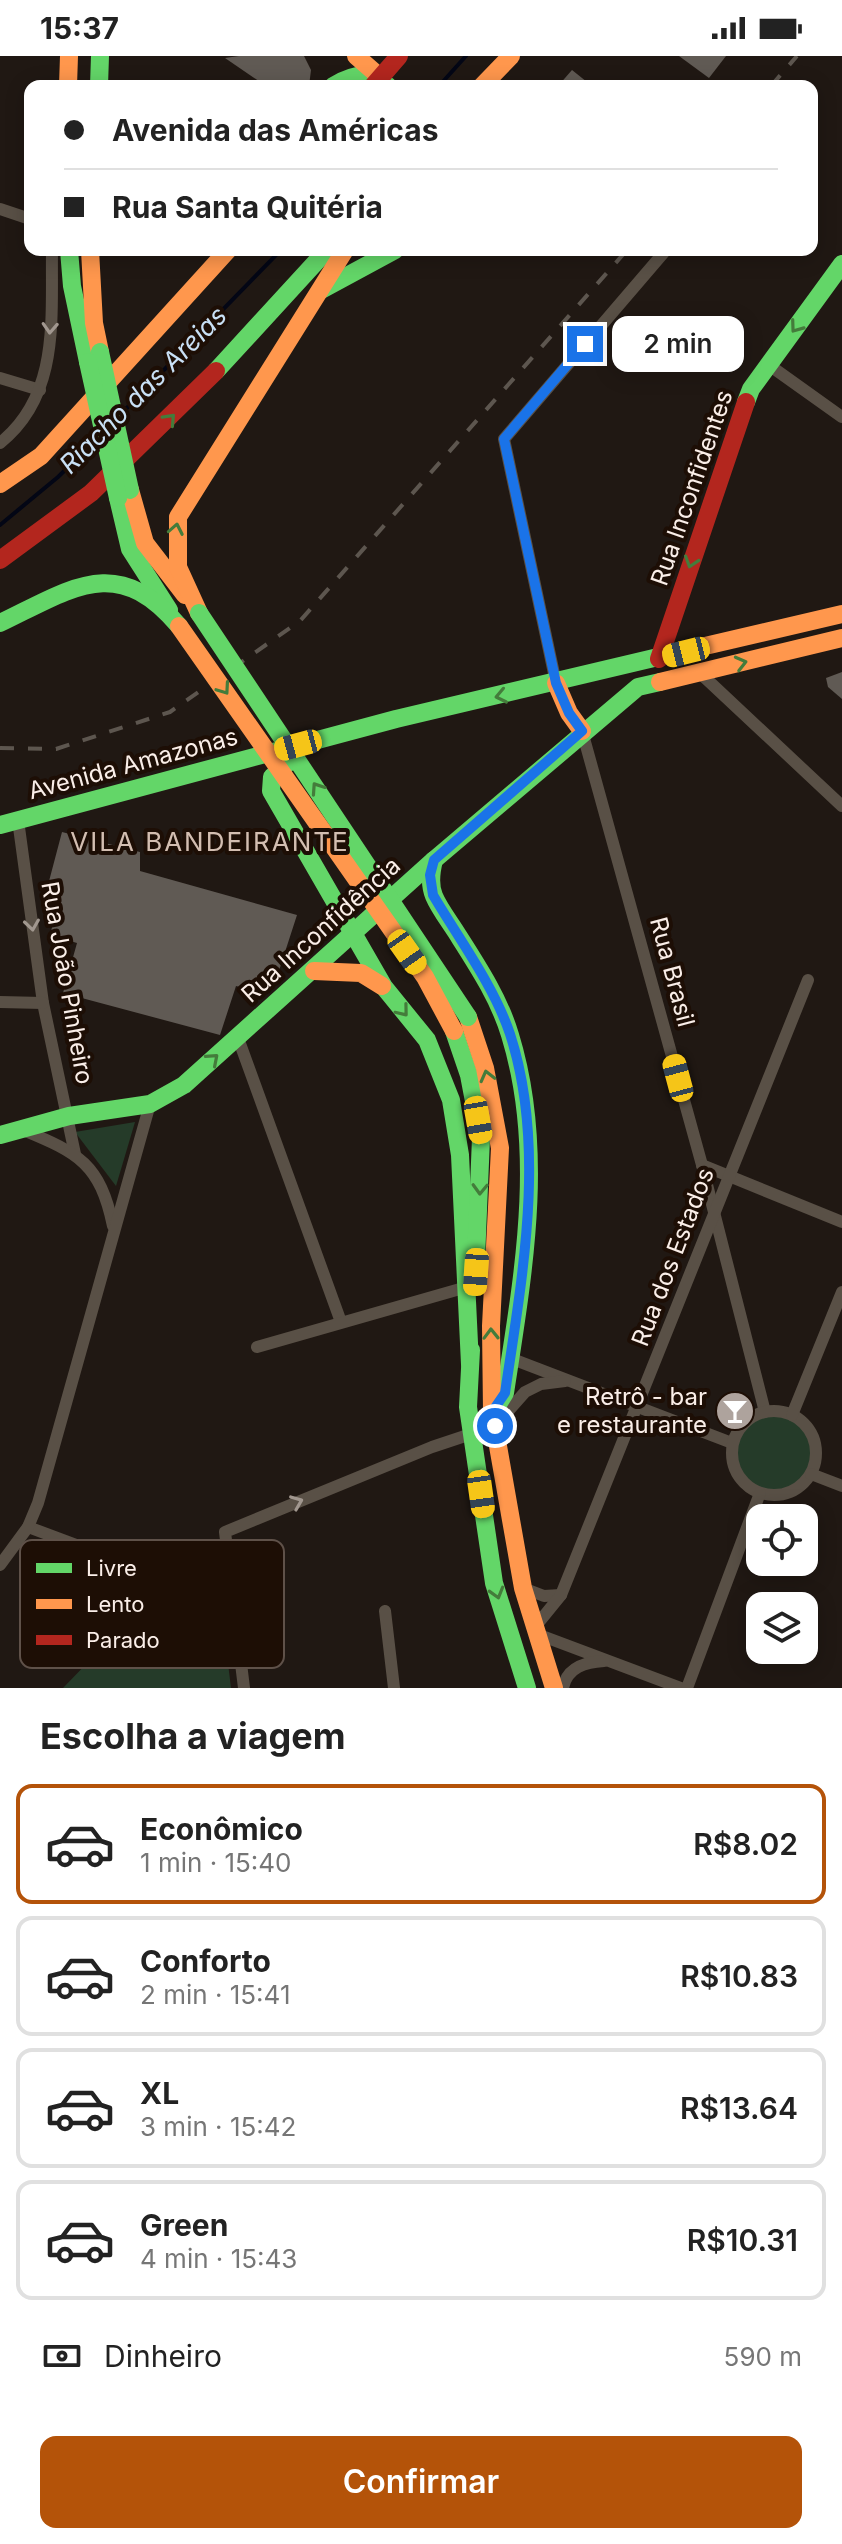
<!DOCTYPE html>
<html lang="pt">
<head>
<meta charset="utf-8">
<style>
	:root { --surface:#fff; --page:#f6f6f6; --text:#222; --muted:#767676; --line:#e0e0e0; --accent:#b45309 }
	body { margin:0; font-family:Inter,sans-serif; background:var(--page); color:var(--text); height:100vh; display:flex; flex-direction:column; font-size:30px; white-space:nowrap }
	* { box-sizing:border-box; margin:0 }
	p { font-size:26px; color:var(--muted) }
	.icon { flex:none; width:44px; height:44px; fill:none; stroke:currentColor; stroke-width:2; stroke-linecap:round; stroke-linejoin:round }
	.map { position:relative; height:1632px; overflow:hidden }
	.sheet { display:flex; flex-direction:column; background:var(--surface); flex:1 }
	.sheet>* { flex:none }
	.hud { position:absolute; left:24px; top:24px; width:794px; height:176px; border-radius:16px; box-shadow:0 4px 20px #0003; display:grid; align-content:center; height:176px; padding:0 40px; background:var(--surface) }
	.tools { position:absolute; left:746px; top:1448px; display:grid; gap:16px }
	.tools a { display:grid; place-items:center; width:72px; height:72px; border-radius:16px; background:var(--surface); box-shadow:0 4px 20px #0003; font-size:40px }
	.end { position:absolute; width:36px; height:36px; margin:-18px; border:10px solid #1a73e8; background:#fff; box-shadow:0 0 0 4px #fff }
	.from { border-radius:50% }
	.bubble { position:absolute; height:56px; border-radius:16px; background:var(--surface); box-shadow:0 4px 20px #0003; font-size:26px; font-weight:600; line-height:56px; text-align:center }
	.car { position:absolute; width:24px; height:48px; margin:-24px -12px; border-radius:10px; box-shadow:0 0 6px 2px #0007; background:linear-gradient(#f5c518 24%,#345 0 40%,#f5c518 0 76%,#345 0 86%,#f5c518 0) }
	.hud b { display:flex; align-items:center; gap:28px; height:76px; font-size:30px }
	.hud b+b { border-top:2px solid var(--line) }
	.hud i { width:20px; height:20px; background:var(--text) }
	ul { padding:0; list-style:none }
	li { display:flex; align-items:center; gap:24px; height:120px; margin:0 16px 12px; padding:0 24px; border:4px solid var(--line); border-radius:16px }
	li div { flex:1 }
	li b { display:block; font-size:30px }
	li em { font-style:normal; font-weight:600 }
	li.on { border-color:var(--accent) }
	li>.icon { width:72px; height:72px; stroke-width:1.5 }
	h2 { padding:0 40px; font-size:36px; line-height:96px }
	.pay { display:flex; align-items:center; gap:20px; height:88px; padding:0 40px; font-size:30px }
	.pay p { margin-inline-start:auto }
	.button { display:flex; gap:16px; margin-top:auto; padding:16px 40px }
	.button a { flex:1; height:92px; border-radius:16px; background:var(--accent); color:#fff; font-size:32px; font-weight:600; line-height:92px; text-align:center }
	.status { display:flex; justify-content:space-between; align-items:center; height:56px; padding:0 40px; background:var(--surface); direction:ltr }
	.status svg { height:22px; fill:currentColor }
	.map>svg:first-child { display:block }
</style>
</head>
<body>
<div class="status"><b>15:37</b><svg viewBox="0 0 49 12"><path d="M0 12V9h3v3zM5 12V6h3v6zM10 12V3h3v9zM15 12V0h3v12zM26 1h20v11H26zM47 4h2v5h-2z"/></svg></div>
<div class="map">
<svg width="842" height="1632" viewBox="0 0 842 1632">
	<rect width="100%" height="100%" fill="#201813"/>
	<!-- green -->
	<g fill="#253b29">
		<polygon points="135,1066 116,1130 75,1076"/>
		<circle cx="774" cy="1397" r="37"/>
		<polygon points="130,1533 224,1574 231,1632 63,1632 95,1599 100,1598"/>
	</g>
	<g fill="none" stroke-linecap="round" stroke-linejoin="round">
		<!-- stream -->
		<g stroke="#030615" stroke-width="4">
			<polyline points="439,30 466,0"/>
			<polyline points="121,358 281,194"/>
			<polyline points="0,469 58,421 98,382"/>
		</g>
	</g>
	<!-- building -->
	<g fill="#605a54">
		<polygon points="239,0 304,0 311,14 309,30 266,30 225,2"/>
		<polygon points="679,0 726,0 709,22"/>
		<polygon points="572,14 592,30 558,30"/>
		<polygon points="842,616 842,643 828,631 826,622"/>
		<polygon points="62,776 140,796 140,815 297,859 274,930 266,938 236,930 220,979 63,937 77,887 50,879 62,833 48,829"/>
	</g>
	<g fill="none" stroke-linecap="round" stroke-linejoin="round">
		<!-- street -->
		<g stroke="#595046" stroke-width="12">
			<polyline points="0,153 30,163"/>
			<polyline points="769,309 842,361"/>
			<polyline points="0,322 40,334"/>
			<path d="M0 387C60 339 51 263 52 194"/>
			<polyline points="700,617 842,750"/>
			<polyline points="556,627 504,383 666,194"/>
			<polyline points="582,675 702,1109 765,1356"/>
			<polyline points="18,764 43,947 75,1098"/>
			<polyline points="0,946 43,947"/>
			<polyline points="238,982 341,1266"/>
			<path d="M23 1074C79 1097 100 1108 113 1170"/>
			<polyline points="702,1109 842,1166"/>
			<polyline points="257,1291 467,1231"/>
			<polyline points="510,1302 732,1387"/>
			<circle cx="774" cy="1397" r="42"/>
			<polyline points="792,1359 842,1236"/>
			<polyline points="811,1418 842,1430"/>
			<polyline points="28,1471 234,1548"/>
			<polyline points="0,1509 28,1471 38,1447 150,1048"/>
			<polyline points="523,1532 544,1540 561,1539"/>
			<polyline points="385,1555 394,1632"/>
			<polyline points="535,1571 561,1539 808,924"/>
			<polyline points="537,1578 681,1632"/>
			<polyline points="244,1632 225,1476 432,1391 495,1370 525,1336 541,1328 565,1325"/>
			<path d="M563 1632C567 1611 586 1606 604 1605"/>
			<polyline points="687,1632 760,1437"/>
		</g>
		<!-- fast -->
		<g stroke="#63d668" stroke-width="18">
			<polyline points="99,30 100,0"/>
			<path d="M333 30C352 18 371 14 388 30"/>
			<polyline points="69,194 72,230 88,306"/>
			<polyline points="321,234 395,194"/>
			<polyline points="216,315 327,194"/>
			<polyline points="746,346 751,333 842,208"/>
			<polyline points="118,442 130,493 169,554"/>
			<path d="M0 567C73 532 117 497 179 570"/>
			<polyline points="292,703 272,721 271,735 384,931 427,984 451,1044 460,1099 470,1308"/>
			<polyline points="0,769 396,663 675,597"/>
			<path d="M434 804C431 816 429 828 434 840 439 852 449 865 456 876 477 909 499 942 510 979 546 1096 523 1219 505 1337L495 1353"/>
			<polyline points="454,975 469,1019 481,1082 476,1203"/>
			<polyline points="0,1079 69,1060 150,1048 184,1029 434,804 638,631 660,626"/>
			<polyline points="471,1294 468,1351 494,1527 527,1632"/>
		</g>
		<!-- slow -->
		<g stroke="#ff974d" stroke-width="18">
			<polyline points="356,0 380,21"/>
			<polyline points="68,30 69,0"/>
			<polyline points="482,30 511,0"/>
			<polyline points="90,194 94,267 100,296"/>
			<polyline points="0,428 41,400 228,194"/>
			<polyline points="130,434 145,487 185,539"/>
			<polyline points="199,557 178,511 178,461 345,194"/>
			<polyline points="675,597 842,558"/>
			<polyline points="660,626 842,582"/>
			<polyline points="556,627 569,657 582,675"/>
			<polyline points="314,915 361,917 382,930"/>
			<polyline points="468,961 485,1012 500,1092 491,1270 492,1356 523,1532 554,1632"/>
		</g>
		<!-- jam -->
		<g stroke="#b3261e" stroke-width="18">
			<polyline points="373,30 399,0"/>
			<polyline points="0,504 91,437 216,315"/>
			<polyline points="659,603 746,346"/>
		</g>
		<!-- rail -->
		<g stroke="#5d564f" stroke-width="4" stroke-dasharray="14 14" stroke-linecap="butt">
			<polyline points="771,30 797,0"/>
			<polyline points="0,692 56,693 170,656 300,565 627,194"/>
		</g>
		<!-- fast-bridge -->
		<g stroke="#63d668" stroke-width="18">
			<polyline points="100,296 130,434"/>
			<polyline points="88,306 118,442"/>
			<polyline points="199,557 468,961"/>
		</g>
		<!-- slow-bridge -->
		<polyline stroke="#ff974d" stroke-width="18" points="179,570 425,921 454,975"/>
	</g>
	<!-- one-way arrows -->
	<defs><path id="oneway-chevron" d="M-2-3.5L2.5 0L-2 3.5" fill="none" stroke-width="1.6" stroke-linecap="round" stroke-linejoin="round" transform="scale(2)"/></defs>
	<g stroke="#447c3b">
		<use href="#oneway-chevron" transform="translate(796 271) rotate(126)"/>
		<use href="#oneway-chevron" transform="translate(170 363) rotate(-47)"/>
		<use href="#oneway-chevron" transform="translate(176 473) rotate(-79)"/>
		<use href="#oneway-chevron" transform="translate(691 506) rotate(108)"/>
		<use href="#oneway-chevron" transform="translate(741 607) rotate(-14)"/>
		<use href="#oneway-chevron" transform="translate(224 633) rotate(55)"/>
		<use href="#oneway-chevron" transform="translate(501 640) rotate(168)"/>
		<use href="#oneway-chevron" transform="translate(317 732) rotate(-124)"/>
		<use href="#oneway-chevron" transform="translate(403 955) rotate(51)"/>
		<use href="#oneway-chevron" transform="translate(213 1003) rotate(-41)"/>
		<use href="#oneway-chevron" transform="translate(487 1020) rotate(-104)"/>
		<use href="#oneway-chevron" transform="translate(480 1133) rotate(92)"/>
		<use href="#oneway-chevron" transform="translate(491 1278) rotate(-91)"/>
		<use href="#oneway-chevron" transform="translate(497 1537) rotate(74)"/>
	</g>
	<g stroke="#a1978f">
		<use href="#oneway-chevron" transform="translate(50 272) rotate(93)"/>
		<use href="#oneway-chevron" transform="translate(32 869) rotate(82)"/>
		<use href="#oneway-chevron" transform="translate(297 1446) rotate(-22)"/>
	</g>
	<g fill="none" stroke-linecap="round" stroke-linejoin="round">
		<!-- route -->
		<path stroke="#1a73e8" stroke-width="10" d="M495 1370 492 1356 505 1337C522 1222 547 1092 510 978 494 930 459 883 433 839L430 819 434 804 582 675 569 657 556 627 504 383 585 288"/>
	</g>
	<!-- icons -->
	<defs>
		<g id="bar-disc" transform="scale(2)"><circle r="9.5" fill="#aea39d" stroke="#1d0e05"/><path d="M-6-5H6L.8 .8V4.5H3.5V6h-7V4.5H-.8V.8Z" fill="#fff"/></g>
	</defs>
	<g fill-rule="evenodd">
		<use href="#bar-disc" x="735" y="1355"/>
	</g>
	<g text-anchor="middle" stroke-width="8" stroke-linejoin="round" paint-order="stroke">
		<!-- street labels -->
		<g font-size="24" fill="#faeee8" stroke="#1d0e05">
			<text transform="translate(692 432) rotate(-71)" y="8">Rua Inconfidentes</text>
			<text transform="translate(133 708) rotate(-15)" y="8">Avenida Amazonas</text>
			<text transform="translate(321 874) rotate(-42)" y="8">Rua Inconfidência</text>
			<text transform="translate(672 916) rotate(75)" y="8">Rua Brasil</text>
			<text transform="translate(67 927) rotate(80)" y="8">Rua João Pinheiro</text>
			<text transform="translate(673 1201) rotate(-69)" y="8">Rua dos Estados</text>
		</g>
		<!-- poi labels -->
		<g font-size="24" fill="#faeee8" stroke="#1d0e05" text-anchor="end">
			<text x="707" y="1349">Retrô - bar<tspan x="707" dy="28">e restaurante</tspan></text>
		</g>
		<!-- water labels -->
		<g font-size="26" font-style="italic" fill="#c9e0f5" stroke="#1d0e05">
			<text transform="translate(143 334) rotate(-45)" y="9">Riacho das Areias</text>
		</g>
		<!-- neighbourhood labels -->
		<g font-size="26" letter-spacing="2" fill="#d3beb1" stroke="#1d0e05">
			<text x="210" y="795">VILA BANDEIRANTE</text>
		</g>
	</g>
	<!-- legend -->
	<rect x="20" y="1484" width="264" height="128" rx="12" fill="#1d0e05" stroke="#5f5149" stroke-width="2"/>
	<rect x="36" y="1507" width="36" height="10" fill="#63d668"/>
	<rect x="36" y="1543" width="36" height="10" fill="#ff974d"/>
	<rect x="36" y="1579" width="36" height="10" fill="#b3261e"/>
	<g font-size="22" fill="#faeee8">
		<text x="86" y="1520">Livre</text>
		<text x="86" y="1556">Lento</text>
		<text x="86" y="1592">Parado</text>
	</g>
</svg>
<div class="tools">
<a><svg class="icon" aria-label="locate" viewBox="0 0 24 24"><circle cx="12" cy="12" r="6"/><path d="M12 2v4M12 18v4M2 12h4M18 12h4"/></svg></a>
<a><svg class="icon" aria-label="layers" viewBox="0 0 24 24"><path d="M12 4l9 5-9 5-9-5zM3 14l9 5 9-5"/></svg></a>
</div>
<i class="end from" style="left:495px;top:1370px"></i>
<i class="end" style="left:585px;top:288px"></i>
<div class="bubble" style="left:612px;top:260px;width:132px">2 min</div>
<i class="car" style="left:686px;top:596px;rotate:256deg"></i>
<i class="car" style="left:298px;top:689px;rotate:255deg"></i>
<i class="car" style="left:407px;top:896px;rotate:145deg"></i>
<i class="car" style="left:678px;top:1022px;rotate:345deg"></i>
<i class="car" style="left:478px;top:1064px;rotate:170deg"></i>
<i class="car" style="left:476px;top:1216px;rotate:184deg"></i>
<i class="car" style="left:481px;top:1438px;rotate:172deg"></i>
<div class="hud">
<b><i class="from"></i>Avenida das Américas</b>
<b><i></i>Rua Santa Quitéria</b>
</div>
</div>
<section class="sheet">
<h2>Escolha a viagem</h2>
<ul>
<li class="on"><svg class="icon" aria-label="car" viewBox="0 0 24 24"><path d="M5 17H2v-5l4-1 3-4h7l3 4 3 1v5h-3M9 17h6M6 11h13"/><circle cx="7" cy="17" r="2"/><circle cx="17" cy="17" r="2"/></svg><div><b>Econômico</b><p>1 min · 15:40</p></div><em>R$8.02</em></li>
<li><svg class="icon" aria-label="car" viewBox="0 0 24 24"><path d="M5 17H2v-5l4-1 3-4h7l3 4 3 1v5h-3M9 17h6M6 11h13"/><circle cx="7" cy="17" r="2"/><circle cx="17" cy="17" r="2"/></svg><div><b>Conforto</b><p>2 min · 15:41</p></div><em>R$10.83</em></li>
<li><svg class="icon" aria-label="car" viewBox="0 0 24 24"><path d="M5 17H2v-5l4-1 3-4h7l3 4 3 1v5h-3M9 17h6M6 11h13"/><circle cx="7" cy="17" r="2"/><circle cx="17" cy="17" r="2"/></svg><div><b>XL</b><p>3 min · 15:42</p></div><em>R$13.64</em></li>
<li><svg class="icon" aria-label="car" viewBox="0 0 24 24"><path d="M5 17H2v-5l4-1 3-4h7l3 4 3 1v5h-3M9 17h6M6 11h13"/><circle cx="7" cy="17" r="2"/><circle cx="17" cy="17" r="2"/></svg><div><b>Green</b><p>4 min · 15:43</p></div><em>R$10.31</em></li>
</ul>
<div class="pay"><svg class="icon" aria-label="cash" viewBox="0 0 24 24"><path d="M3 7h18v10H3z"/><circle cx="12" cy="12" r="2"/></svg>Dinheiro<p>590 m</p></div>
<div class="button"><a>Confirmar</a></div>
</section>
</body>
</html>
